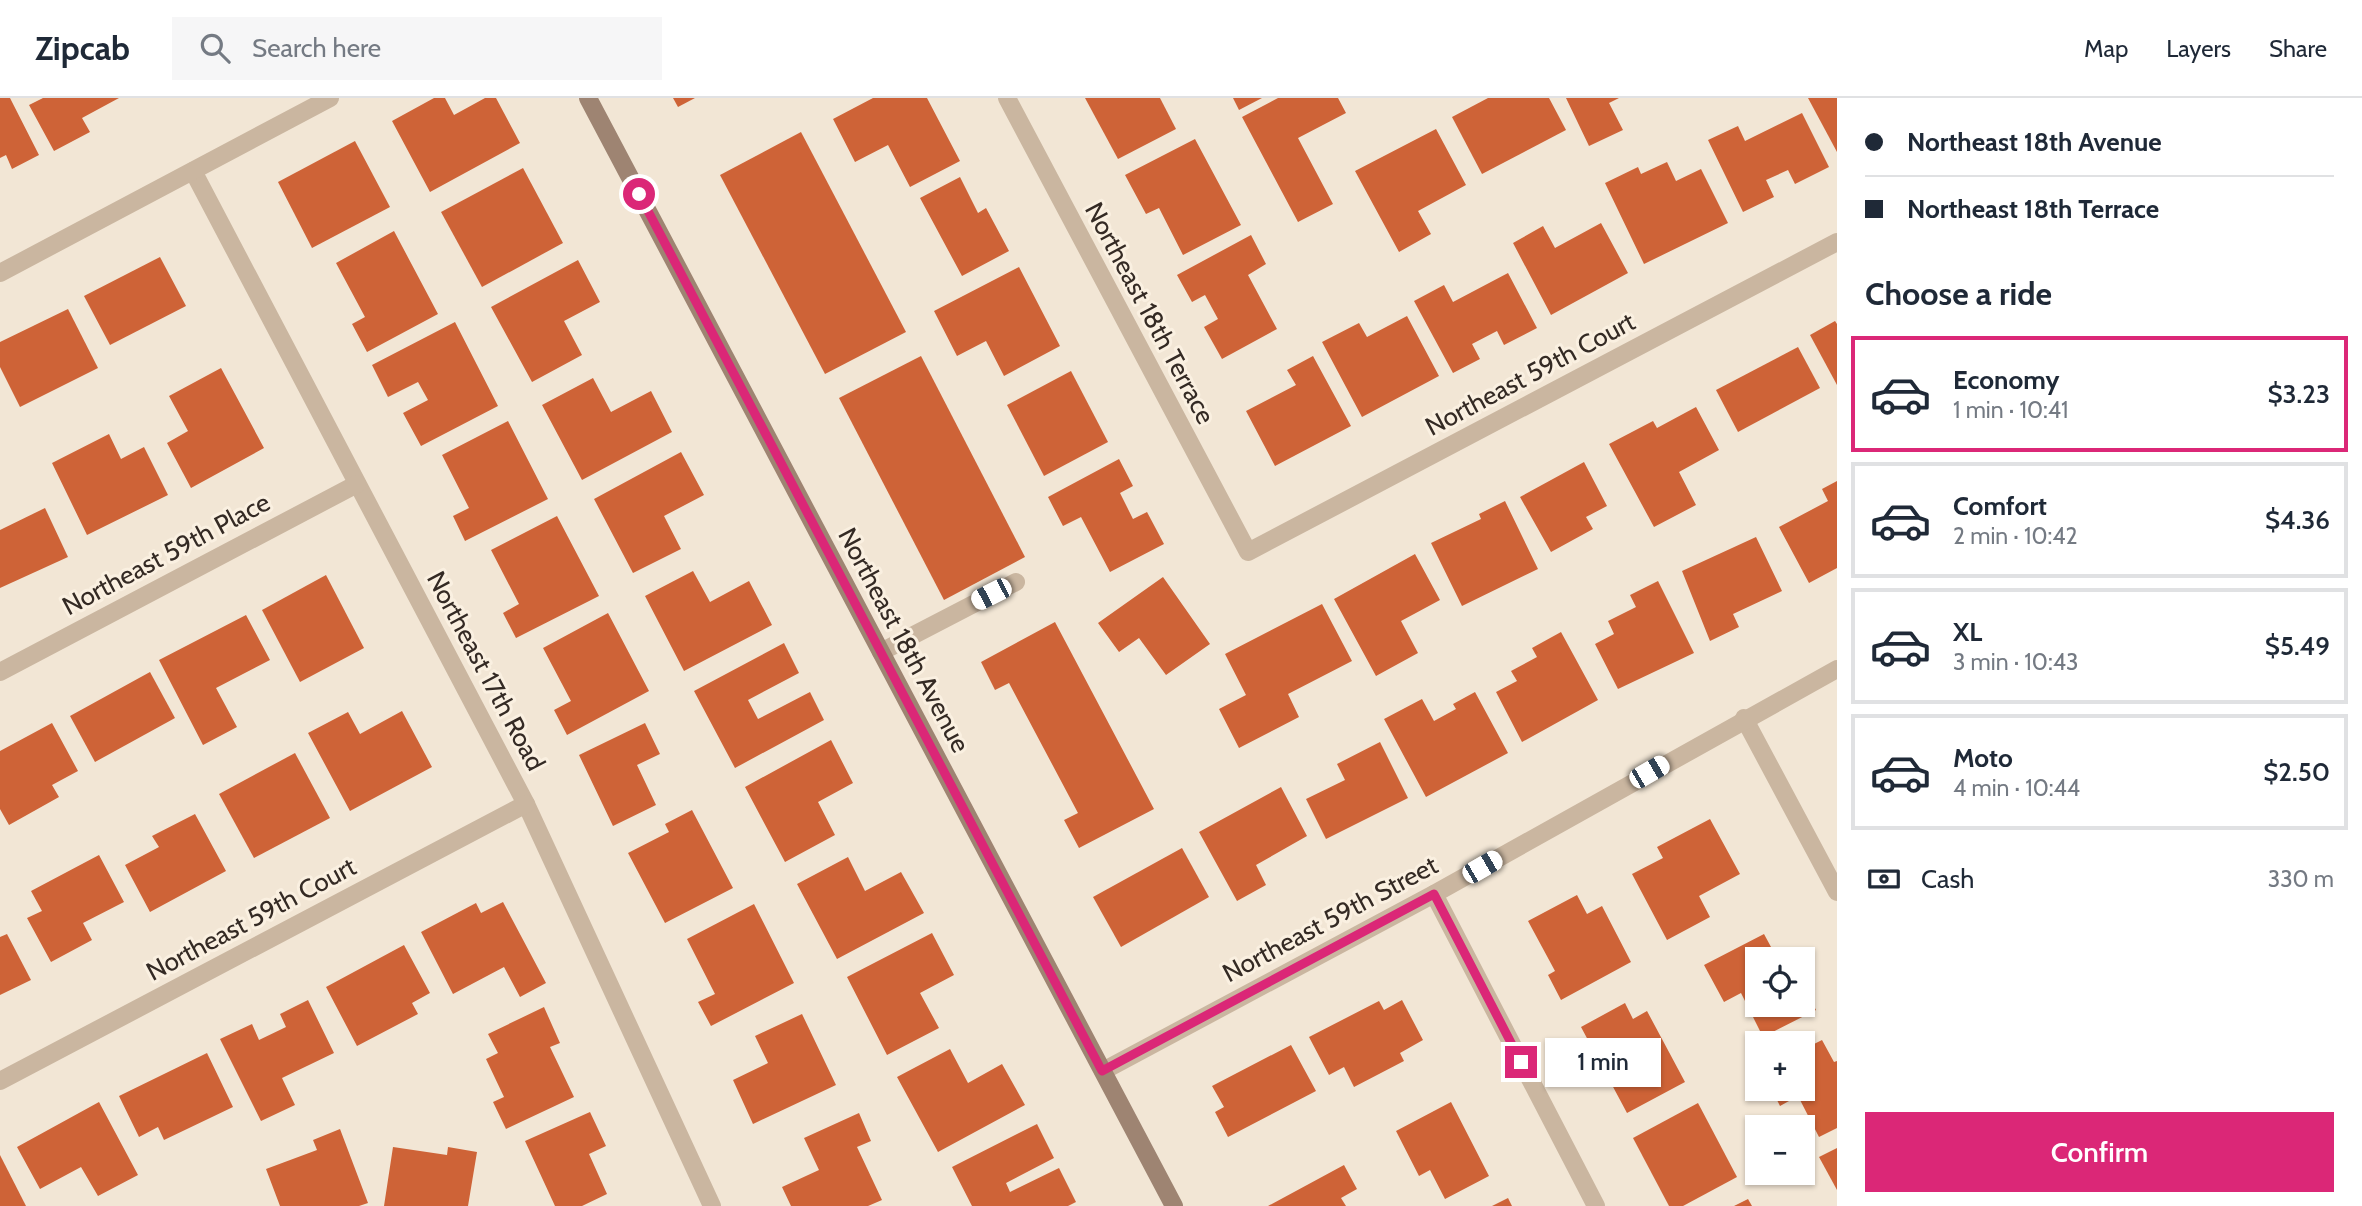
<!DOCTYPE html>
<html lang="en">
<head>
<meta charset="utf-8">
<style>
	:root { --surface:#fff; --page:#f6f6f7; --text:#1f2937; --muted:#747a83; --line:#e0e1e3; --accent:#db2777 }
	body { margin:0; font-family:Cabin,sans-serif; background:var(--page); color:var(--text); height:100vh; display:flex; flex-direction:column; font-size:26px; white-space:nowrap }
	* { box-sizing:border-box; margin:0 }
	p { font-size:23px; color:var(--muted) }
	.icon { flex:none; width:38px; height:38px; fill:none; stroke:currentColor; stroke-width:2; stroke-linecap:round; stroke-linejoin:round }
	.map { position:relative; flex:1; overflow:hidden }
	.side { display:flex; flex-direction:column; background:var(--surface); width:525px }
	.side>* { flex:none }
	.guide { display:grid; align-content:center; height:154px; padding:0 28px; background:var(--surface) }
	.fabs { position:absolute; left:1745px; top:849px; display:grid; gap:14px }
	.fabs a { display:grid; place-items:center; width:70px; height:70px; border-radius:0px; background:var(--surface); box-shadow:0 2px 5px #0004; font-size:35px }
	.end { position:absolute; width:32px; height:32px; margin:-16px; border:9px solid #db2777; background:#fff; box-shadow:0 0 0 4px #fff }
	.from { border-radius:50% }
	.bubble { position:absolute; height:49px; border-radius:0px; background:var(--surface); box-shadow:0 2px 5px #0004; font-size:23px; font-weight:600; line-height:49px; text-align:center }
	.car { position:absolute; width:21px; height:42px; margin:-21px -10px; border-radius:9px; box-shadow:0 0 5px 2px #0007; background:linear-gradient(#fff 24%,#345 0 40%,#fff 0 76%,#345 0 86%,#fff 0) }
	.guide b { display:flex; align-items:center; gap:24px; height:66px; font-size:26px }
	.guide b+b { border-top:2px solid var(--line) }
	.guide i { width:18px; height:18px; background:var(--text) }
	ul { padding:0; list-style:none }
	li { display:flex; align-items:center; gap:21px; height:116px; margin:0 14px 10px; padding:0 14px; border:4px solid var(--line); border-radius:0px }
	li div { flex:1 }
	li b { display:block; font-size:26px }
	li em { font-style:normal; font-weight:600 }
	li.current { border-color:var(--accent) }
	li>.icon { width:63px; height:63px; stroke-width:1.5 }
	h2 { padding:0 28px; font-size:32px; line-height:84px }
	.pay { display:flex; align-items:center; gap:18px; height:77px; padding:0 28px; font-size:26px }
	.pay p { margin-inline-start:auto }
	.button { display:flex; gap:14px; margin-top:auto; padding:14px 28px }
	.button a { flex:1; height:80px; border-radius:0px; background:var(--accent); color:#fff; font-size:28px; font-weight:600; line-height:80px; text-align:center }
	header { display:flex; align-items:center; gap:42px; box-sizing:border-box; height:98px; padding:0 35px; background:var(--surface); border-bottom:2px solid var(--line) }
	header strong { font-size:33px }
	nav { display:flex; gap:38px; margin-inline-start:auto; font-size:24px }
	.search { width:490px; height:63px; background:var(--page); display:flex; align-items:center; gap:18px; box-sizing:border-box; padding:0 24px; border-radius:0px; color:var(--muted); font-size:26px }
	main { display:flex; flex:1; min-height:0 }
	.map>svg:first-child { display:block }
</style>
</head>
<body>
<header>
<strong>Zipcab</strong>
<div class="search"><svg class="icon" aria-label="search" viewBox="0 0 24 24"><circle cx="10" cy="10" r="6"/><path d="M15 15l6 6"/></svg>Search here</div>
<nav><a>Map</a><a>Layers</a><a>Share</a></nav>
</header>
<main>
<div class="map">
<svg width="1837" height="1108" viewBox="0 0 1837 1108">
	<rect width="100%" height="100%" fill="#f2e6d5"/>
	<!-- building -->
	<g fill="#ce6337">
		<polygon points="0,0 10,0 39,57 12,71 6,57 0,60"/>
		<polygon points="43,0 119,0 82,20 90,34 54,53 29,7"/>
		<polygon points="434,0 445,0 454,17 485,0 496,0 520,45 430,94 392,23"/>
		<polygon points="673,0 695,0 678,9"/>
		<polygon points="873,0 927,0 960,63 910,89 888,47 855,64 833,21"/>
		<polygon points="1085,0 1160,0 1176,31 1118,61"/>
		<polygon points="1233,0 1262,0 1239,12"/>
		<polygon points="1278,0 1338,0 1346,15 1298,40 1333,106 1298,124 1242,19"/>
		<polygon points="1488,0 1549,0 1566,32 1482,76 1452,19"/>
		<polygon points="1566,0 1619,0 1609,5 1623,32 1589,48"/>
		<polygon points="1808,0 1837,0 1837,54"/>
		<polygon points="1802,15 1829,69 1795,86 1788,72 1766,82 1774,99 1743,114 1708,42 1738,28 1745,43"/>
		<polygon points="1436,31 1466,87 1418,113 1431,136 1399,154 1355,73"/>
		<polygon points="801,34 906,234 825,276 720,77"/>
		<polygon points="1195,41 1241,127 1183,157 1159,110 1146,116 1125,77"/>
		<polygon points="355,43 390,109 312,150 278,84"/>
		<polygon points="1667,64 1676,83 1701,71 1728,125 1644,166 1605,85 1638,69 1641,76"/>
		<polygon points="523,70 563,145 482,189 441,114"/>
		<polygon points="960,79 978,115 986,110 1009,153 962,178 920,100"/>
		<polygon points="1601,125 1628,175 1551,217 1513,145 1543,128 1555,150"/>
		<polygon points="394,133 438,216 367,254 352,226 365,219 336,165"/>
		<polygon points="1251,137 1266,166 1248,177 1277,231 1222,261 1204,229 1218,221 1205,197 1192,204 1177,177"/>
		<polygon points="160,159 186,208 110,247 84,198"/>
		<polygon points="578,162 600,204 564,223 582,257 532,284 491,209"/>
		<polygon points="1019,169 1060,248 1004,278 986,243 957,258 934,213"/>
		<polygon points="1508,175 1537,230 1504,247 1497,233 1472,246 1480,261 1453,275 1414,203 1444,187 1453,204"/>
		<polygon points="68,211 98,270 20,309 0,269 0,244"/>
		<polygon points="1407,218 1439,278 1362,319 1322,244 1359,225 1367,239"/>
		<polygon points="1835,223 1837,226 1837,287 1810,237"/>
		<polygon points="455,224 498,308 421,348 403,315 428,302 418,284 388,299 372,267"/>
		<polygon points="1798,249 1820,290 1738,334 1716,292"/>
		<polygon points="921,258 1025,459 944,502 839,300"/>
		<polygon points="1313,258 1351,328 1275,368 1246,313 1296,287 1287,272"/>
		<polygon points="221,270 264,350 191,390 167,345 188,333 169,298"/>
		<polygon points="1071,273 1108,344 1044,378 1007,307"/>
		<polygon points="593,280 611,314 651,293 672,334 582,382 542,307"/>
		<polygon points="1696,309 1719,352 1679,374 1696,407 1654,429 1609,346 1653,323 1657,330"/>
		<polygon points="508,323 548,401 465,443 453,418 469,410 442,357"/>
		<polygon points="109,336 121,361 144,349 168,397 87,437 52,365"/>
		<polygon points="681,354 704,397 664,418 681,451 633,475 594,401"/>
		<polygon points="1119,361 1133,388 1120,395 1133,421 1147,414 1164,446 1110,474 1081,419 1063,428 1048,399"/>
		<polygon points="1584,364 1607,408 1586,419 1593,431 1551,454 1520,399"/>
		<polygon points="1837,383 1837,470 1809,485 1779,429 1828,403 1822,391"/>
		<polygon points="1505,403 1538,471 1462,508 1431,445 1481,421 1479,416"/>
		<polygon points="45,410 68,459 0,490 0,432"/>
		<polygon points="557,418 599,498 516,540 503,515 519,506 491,452"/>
		<polygon points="1756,439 1782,493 1733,516 1739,529 1710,543 1682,473"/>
		<polygon points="1415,456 1440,502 1401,523 1418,555 1376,578 1334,501"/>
		<polygon points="693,473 710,504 749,483 772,527 684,573 645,498"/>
		<polygon points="326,477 364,550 300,584 262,512"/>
		<polygon points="1163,479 1210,546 1166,577 1139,540 1119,554 1098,525"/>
		<polygon points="1658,483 1694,555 1618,591 1595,546 1614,536 1608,523 1636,509 1630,497"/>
		<polygon points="1322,506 1352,563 1288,596 1299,619 1239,650 1219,611 1246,597 1225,556"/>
		<polygon points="608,515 649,593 567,637 554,612 571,603 543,550"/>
		<polygon points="246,517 270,562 216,590 237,629 203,647 159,562"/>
		<polygon points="1055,524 1154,711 1079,750 1064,722 1078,715 1009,585 995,592 981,564"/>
		<polygon points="1561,534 1598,602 1522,644 1496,594 1517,583 1511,573 1537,559 1532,550"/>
		<polygon points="784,545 799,575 748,602 758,621 810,594 824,622 735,670 694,593"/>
		<polygon points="150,574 175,620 95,664 70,618"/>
		<polygon points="1475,594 1508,655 1426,699 1384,621 1422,601 1434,623 1456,611 1453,606"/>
		<polygon points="402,613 432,669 350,713 308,635 348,614 360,636"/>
		<polygon points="52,625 78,673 52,687 59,699 9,727 0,711 0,653"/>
		<polygon points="645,625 660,656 637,667 656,707 613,728 579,657"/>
		<polygon points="831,642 853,685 818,704 835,737 785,764 745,689"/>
		<polygon points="1380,644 1408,700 1326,741 1306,701 1345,682 1337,666"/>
		<polygon points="295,655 330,720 254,760 219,696"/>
		<polygon points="1281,689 1307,738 1256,767 1266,787 1237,803 1199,734"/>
		<polygon points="692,712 733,790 665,825 628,755 669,734 665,726"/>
		<polygon points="195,716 226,773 150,814 125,767 159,749 152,738"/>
		<polygon points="1710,721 1740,776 1699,798 1710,819 1667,842 1632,776 1663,760 1657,749"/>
		<polygon points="1182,750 1209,799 1121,849 1093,799"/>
		<polygon points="99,757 124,804 83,825 92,842 51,864 27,820 42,813 31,793"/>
		<polygon points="848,759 865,793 901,774 924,815 837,861 797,786"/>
		<polygon points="1577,797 1587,816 1602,808 1631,864 1561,902 1548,877 1555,873 1528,823"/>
		<polygon points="503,804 546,885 520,899 504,869 453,896 421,834 476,805 481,815"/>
		<polygon points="754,806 794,885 711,928 698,904 715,896 687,841"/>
		<polygon points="932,835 954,877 920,895 939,930 887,957 847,879"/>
		<polygon points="7,836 31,882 0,897 0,839"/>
		<polygon points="1764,836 1777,860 1787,855 1790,861 1757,861 1757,906 1802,906 1802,885 1816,912 1763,939 1741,895 1724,904 1704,867"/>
		<polygon points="404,847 430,895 412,905 418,916 357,948 326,889"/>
		<polygon points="308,902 334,955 282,980 295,1007 261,1023 220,941 252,926 259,942 286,929 280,916"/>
		<polygon points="1402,902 1423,942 1400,955 1404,963 1354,989 1344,969 1329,977 1309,939 1379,903 1384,912"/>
		<polygon points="1625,905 1633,921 1647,913 1685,984 1627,1015 1581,929"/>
		<polygon points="544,909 560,945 550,949 574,999 506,1031 493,1004 504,999 486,961 498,955 488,936"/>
		<polygon points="802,916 836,987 753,1026 733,982 768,965 755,938"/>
		<polygon points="1822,942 1834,964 1837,963 1837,1030 1819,1039 1798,998 1780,1008 1771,990 1802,990 1802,952"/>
		<polygon points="1291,947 1316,993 1228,1039 1215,1014 1224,1009 1212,988"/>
		<polygon points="950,951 968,985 1002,966 1025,1007 938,1054 897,979"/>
		<polygon points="207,955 233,1009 164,1042 158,1029 139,1039 119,998"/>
		<polygon points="99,1004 138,1077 98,1098 81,1069 40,1091 17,1049"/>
		<polygon points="1451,1004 1489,1078 1445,1101 1430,1072 1419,1078 1396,1033"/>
		<polygon points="1698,1005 1737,1079 1683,1108 1669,1108 1633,1040"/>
		<polygon points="590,1014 606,1048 589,1056 607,1096 582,1108 555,1108 525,1043"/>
		<polygon points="859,1015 871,1043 857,1049 882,1102 868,1108 791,1108 782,1089 819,1072 804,1040"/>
		<polygon points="1037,1026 1054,1060 1006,1085 1010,1094 1059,1070 1076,1104 1068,1108 972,1108 952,1069"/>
		<polygon points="340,1031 368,1105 359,1108 280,1108 266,1071 317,1052 313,1042"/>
		<polygon points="393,1049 447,1057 448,1049 477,1054 468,1108 384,1108"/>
		<polygon points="1837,1050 1837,1092 1819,1059"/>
		<polygon points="0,1057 26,1108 0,1108"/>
		<polygon points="1344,1067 1357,1091 1341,1100 1346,1108 1268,1108"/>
		<polygon points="1508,1100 1512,1108 1492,1108"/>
		<polygon points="1748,1101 1752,1108 1734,1108"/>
	</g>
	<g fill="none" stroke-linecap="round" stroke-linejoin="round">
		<!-- lane -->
		<polyline stroke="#cab6a0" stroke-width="18" points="881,554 1016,484"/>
		<!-- street -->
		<g stroke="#cab6a0" stroke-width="18">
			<polyline points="1007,0 1248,454 1837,144"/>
			<polyline points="193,73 526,706 712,1108"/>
			<polyline points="0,175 330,0"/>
			<polyline points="0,574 357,386"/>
			<polyline points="1744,620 1837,794"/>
			<polyline points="1434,796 1596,1108"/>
			<polyline points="1103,973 1434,796 1837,571"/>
			<polyline points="0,983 526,706"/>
		</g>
		<!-- secondary -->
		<polyline stroke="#9e8472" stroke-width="18" points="588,0 1174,1108"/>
	</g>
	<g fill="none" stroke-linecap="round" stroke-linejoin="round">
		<!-- route -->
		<polyline stroke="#db2777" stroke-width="9" points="639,96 1102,973 1434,796 1521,964"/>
	</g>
	<g text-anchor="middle" stroke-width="6" stroke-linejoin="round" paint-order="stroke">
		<!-- street labels -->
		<g font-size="26" fill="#342a24" stroke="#faf0e1">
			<text transform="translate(1150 215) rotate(62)" y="9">Northeast 18th Terrace</text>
			<text transform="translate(1530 276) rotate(-28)" y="9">Northeast 59th Court</text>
			<text transform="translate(166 456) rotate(-28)" y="9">Northeast 59th Place</text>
			<text transform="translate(904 542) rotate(62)" y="9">Northeast 18th Avenue</text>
			<text transform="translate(486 573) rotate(62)" y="9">Northeast 17th Road</text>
			<text transform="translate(251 821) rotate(-28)" y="9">Northeast 59th Court</text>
			<text transform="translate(1330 821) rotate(-28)" y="9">Northeast 59th Street</text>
		</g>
	</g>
</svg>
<div class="fabs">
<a><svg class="icon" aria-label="locate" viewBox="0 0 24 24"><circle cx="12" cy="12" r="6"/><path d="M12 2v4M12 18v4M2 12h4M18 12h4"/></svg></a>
<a>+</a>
<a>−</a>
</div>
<i class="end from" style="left:639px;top:96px"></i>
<i class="end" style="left:1521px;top:964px"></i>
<div class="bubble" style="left:1545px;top:940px;width:116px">1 min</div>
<i class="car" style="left:991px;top:496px;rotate:243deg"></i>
<i class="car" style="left:1649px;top:674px;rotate:60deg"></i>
<i class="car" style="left:1482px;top:769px;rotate:60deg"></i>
</div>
<section class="side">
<div class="guide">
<b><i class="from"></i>Northeast 18th Avenue</b>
<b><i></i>Northeast 18th Terrace</b>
</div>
<h2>Choose a ride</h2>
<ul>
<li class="current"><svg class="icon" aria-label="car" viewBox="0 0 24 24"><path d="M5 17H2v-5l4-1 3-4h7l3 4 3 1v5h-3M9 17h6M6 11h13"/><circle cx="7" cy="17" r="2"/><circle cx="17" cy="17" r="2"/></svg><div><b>Economy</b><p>1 min · 10:41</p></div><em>$3.23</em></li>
<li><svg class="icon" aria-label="car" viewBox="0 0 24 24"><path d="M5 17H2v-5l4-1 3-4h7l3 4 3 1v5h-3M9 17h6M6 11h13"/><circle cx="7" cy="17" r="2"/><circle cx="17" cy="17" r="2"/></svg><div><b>Comfort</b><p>2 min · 10:42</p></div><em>$4.36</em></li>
<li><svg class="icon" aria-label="car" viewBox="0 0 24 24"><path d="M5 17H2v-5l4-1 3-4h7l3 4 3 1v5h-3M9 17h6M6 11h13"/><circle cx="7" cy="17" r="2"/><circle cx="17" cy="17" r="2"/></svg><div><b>XL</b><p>3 min · 10:43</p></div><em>$5.49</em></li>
<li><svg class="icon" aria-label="car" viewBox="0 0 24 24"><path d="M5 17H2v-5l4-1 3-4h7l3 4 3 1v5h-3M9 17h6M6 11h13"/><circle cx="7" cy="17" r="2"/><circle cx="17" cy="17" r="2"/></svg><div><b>Moto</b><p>4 min · 10:44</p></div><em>$2.50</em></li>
</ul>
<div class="pay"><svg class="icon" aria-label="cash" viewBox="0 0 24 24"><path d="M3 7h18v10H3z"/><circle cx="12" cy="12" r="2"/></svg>Cash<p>330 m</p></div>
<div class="button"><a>Confirm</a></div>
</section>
</main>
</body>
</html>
